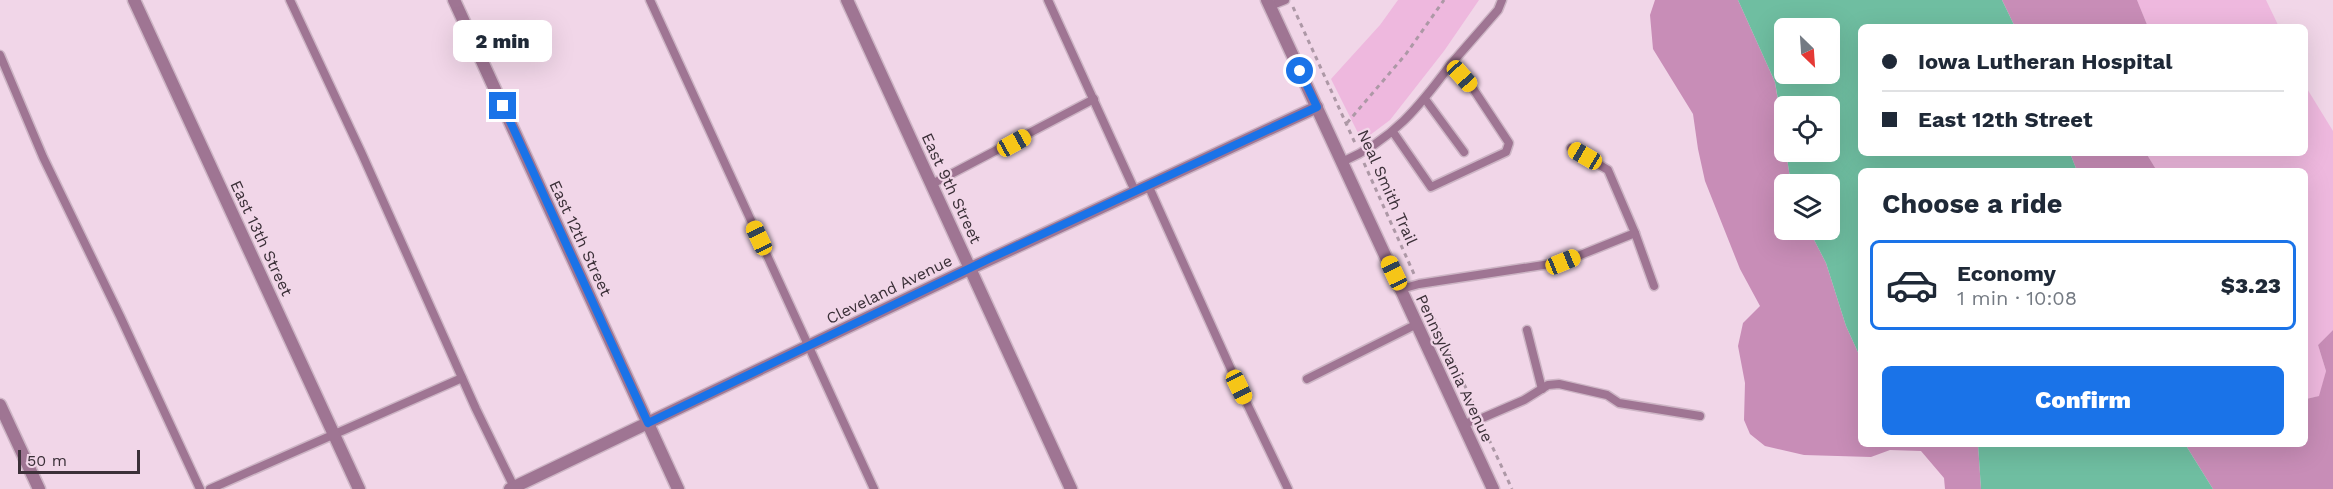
<!DOCTYPE html>
<html lang="en">
<head>
<meta charset="utf-8">
<style>
	:root { --surface:#fff; --page:#f2f2f3; --text:#1f2937; --muted:#747a83; --line:#e0e1e3; --accent:#1a73e8 }
	body { margin:0; font-family:"Work Sans",sans-serif; background:var(--page); color:var(--text); height:100vh; display:flex; flex-direction:column; font-size:22px; white-space:nowrap }
	* { box-sizing:border-box; margin:0 }
	p { font-size:20px; color:var(--muted) }
	.icon { flex:none; width:33px; height:33px; fill:none; stroke:currentColor; stroke-width:2; stroke-linecap:round; stroke-linejoin:round }
	.map { position:relative; flex:1; overflow:hidden }
	.details { position:absolute; left:1858px; top:168px; width:450px; height:279px; display:flex; flex-direction:column; background:var(--surface); border-radius:9px; box-shadow:0 6px 24px #0002 }
	.details>* { flex:none }
	.hud { position:absolute; left:1858px; top:24px; width:450px; height:132px; border-radius:9px; box-shadow:0 6px 24px #0002; display:grid; align-content:center; height:132px; padding:0 24px; background:var(--surface) }
	.needle { width:39px; rotate:155deg }
	.controls { position:absolute; left:1774px; top:18px; display:grid; gap:12px }
	.controls a { display:grid; place-items:center; width:66px; height:66px; border-radius:9px; background:var(--surface); box-shadow:0 6px 24px #0002; font-size:30px }
	.scale { position:absolute; left:18px; bottom:15px; width:122px; box-sizing:border-box; padding-left:6px; border:3px solid #3b3038; border-top:0; font-size:16px; line-height:21px; white-space:nowrap; color:#3b3038; -webkit-text-stroke:4px #f1d6e8; paint-order:stroke }
	.end { position:absolute; width:27px; height:27px; margin:-14px; border:8px solid #1a73e8; background:#fff; box-shadow:0 0 0 3px #fff }
	.from { border-radius:50% }
	.bubble { position:absolute; height:42px; border-radius:9px; background:var(--surface); box-shadow:0 6px 24px #0002; font-size:20px; font-weight:800; line-height:42px; text-align:center }
	.car { position:absolute; width:18px; height:36px; margin:-18px -9px; border-radius:8px; box-shadow:0 0 4px 2px #0007; background:linear-gradient(#f5c518 24%,#345 0 40%,#f5c518 0 76%,#345 0 86%,#f5c518 0) }
	.hud b { display:flex; align-items:center; gap:21px; height:57px; font-size:22px }
	.hud b+b { border-top:2px solid var(--line) }
	.hud i { width:15px; height:15px; background:var(--text) }
	ul { padding:0; list-style:none }
	li { display:flex; align-items:center; gap:18px; height:90px; margin:0 12px 9px; padding:0 12px; border:3px solid transparent; border-radius:9px }
	li div { flex:1 }
	li b { display:block; font-size:22px }
	li em { font-style:normal; font-weight:800 }
	li.active { border-color:var(--accent) }
	li>.icon { width:54px; height:54px; stroke-width:1.5 }
	h2 { padding:0 24px; font-size:27px; line-height:72px }
	.primary-button { display:flex; gap:12px; margin-top:auto; padding:12px 24px }
	.primary-button a { flex:1; height:69px; border-radius:9px; background:var(--accent); color:#fff; font-size:24px; font-weight:800; line-height:69px; text-align:center }
	.map>svg:first-child { display:block }
</style>
</head>
<body>
<div class="map">
<svg width="2333" height="489" viewBox="0 0 2333 489">
	<rect width="100%" height="100%" fill="#f1d6e8"/>
	<!-- green -->
	<g fill="#eeb8de">
		<polygon points="1398,0 1479,0 1444,51 1390,120 1362,141 1331,79 1380,25"/>
		<polygon points="2137,0 2266,0 2279,27 2148,27"/>
		<polygon points="2306,87 2333,131 2333,330 2318,345 2326,371 2320,396 2306,399 2306,171 2157,171 2146,153 2306,153"/>
	</g>
	<!-- forest -->
	<g fill="#c88db7">
		<polygon points="1655,0 1738,0 1775,82 1791,184 1785,184 1785,230 1809,230 1826,263 1846,326 1861,359 1862,444 1978,444 1981,489 1945,489 1944,478 1921,451 1890,450 1871,457 1804,455 1765,446 1750,434 1744,420 1745,383 1738,346 1743,323 1760,306 1740,269 1705,181 1698,149 1693,114 1653,49 1650,15"/>
		<polygon points="2002,0 2137,0 2148,27 2015,27"/>
		<polygon points="2070,153 2146,153 2157,171 2077,171"/>
		<polygon points="2333,330 2333,489 2213,489 2185,444 2306,444 2306,399 2319,396 2326,371 2318,345"/>
	</g>
	<!-- water -->
	<g fill="#6fbea1" fill-rule="evenodd">
		<path d="M1738 0H2002L2015 27H1862V153H2070L2077 171H1862L1861 359 1846 326 1826 263 1809 230H1830V184H1791L1786 152H1830V106H1785V141L1775 82ZM1785 28H1830V74H1785Z"/>
		<polygon points="1978,444 2185,444 2213,489 1981,489"/>
	</g>
	<g fill="none" stroke-linecap="round" stroke-linejoin="round">
		<!-- service casing -->
		<g stroke="#cdb5c5" stroke-width="11">
			<g id="service">
				<polyline points="290,0 362,154 476,409 514,487"/>
				<polyline points="650,0 874,489"/>
				<polyline points="1048,0 1135,191"/>
				<polyline points="1270,6 1285,0"/>
				<polyline points="0,55 43,157 120,316 200,489"/>
				<polyline points="1451,64 1498,10 1502,0"/>
				<polyline points="1425,99 1464,152"/>
				<path d="M1342 162C1393 140 1419 107 1451 64L1472 87 1509 143 1506 152 1431 187 1393 132"/>
				<polyline points="932,184 1094,99"/>
				<polyline points="1148,185 1239,387 1288,489"/>
				<polyline points="1635,233 1654,286"/>
				<polyline points="1401,289 1419,284 1563,262 1635,233 1608,170 1571,148"/>
				<polyline points="1527,330 1542,389"/>
				<polyline points="1307,379 1417,324"/>
				<polyline points="1463,424 1480,419 1524,400 1548,385 1559,384 1607,395 1619,403 1700,416"/>
				<polyline points="210,489 462,378"/>
			</g>
		</g>
		<!-- minor casing -->
		<g stroke="#cdb5c5" stroke-width="15">
			<g id="minor">
				<polyline points="134,0 359,489"/>
				<polyline points="454,0 678,489"/>
				<polyline points="0,405 39,489"/>
				<polyline points="510,489 971,268 1317,107"/>
			</g>
		</g>
		<!-- tertiary casing -->
		<g stroke="#cdb5c5" stroke-width="15">
			<g id="tertiary">
				<polyline points="847,0 1071,489"/>
				<polyline points="1267,0 1493,489"/>
			</g>
		</g>
		<!-- path -->
		<g stroke="#ad98a6" stroke-width="3" stroke-dasharray="4.5 4.5" stroke-linecap="butt">
			<polyline points="1293,7 1355,143"/>
			<polyline points="1347,123 1406,54 1444,0"/>
			<polyline points="1364,163 1414,274"/>
			<polyline points="1423,294 1475,408"/>
			<polyline points="1485,431 1512,489"/>
		</g>
		<!-- service -->
		<use href="#service" stroke="#9f7593" stroke-width="8"/>
		<!-- minor -->
		<use href="#minor" stroke="#9f7593" stroke-width="12"/>
		<!-- tertiary -->
		<use href="#tertiary" stroke="#9f7593" stroke-width="12"/>
	</g>
	<g fill="none" stroke-linecap="round" stroke-linejoin="round">
		<!-- route -->
		<polyline stroke="#1a73e8" stroke-width="8" points="503,106 648,423 991,258 1317,107 1300,71"/>
	</g>
	<g text-anchor="middle" stroke-width="4.5" stroke-linejoin="round" paint-order="stroke">
		<!-- street labels -->
		<g font-size="16" fill="#3b3038" stroke="#f1d6e8">
			<text transform="translate(1388 187) rotate(66)" y="6">Neal Smith Trail</text>
			<text transform="translate(952 188) rotate(65)" y="6">East 9th Street</text>
			<text transform="translate(262 238) rotate(65)" y="6">East 13th Street</text>
			<text transform="translate(581 238) rotate(65)" y="6">East 12th Street</text>
			<text transform="translate(889 289) rotate(-26)" y="6">Cleveland Avenue</text>
			<text transform="translate(1455 368) rotate(65)" y="6">Pennsylvania Avenue</text>
		</g>
	</g>
</svg>
<div class="controls">
<a><svg class="needle" viewBox="-14 -14 28 28"><path d="M0-13l5 13h-10z" fill="#e53935"/><path d="M0 13l5-13h-10z" fill="#747a83"/></svg></a>
<a><svg class="icon" aria-label="locate" viewBox="0 0 24 24"><circle cx="12" cy="12" r="6"/><path d="M12 2v4M12 18v4M2 12h4M18 12h4"/></svg></a>
<a><svg class="icon" aria-label="layers" viewBox="0 0 24 24"><path d="M12 4l9 5-9 5-9-5zM3 14l9 5 9-5"/></svg></a>
</div>
<div class="scale">50 m</div>
<i class="end from" style="left:1300px;top:71px"></i>
<i class="end" style="left:503px;top:106px"></i>
<div class="bubble" style="left:453px;top:20px;width:99px">2 min</div>
<i class="car" style="left:1462px;top:76px;rotate:138deg"></i>
<i class="car" style="left:1014px;top:143px;rotate:61deg"></i>
<i class="car" style="left:1585px;top:156px;rotate:300deg"></i>
<i class="car" style="left:759px;top:238px;rotate:335deg"></i>
<i class="car" style="left:1563px;top:262px;rotate:68deg"></i>
<i class="car" style="left:1394px;top:273px;rotate:335deg"></i>
<i class="car" style="left:1239px;top:387px;rotate:154deg"></i>
<div class="hud">
<b><i class="from"></i>Iowa Lutheran Hospital</b>
<b><i></i>East 12th Street</b>
</div>
<section class="details">
<h2>Choose a ride</h2>
<ul>
<li class="active"><svg class="icon" aria-label="car" viewBox="0 0 24 24"><path d="M5 17H2v-5l4-1 3-4h7l3 4 3 1v5h-3M9 17h6M6 11h13"/><circle cx="7" cy="17" r="2"/><circle cx="17" cy="17" r="2"/></svg><div><b>Economy</b><p>1 min · 10:08</p></div><em>$3.23</em></li>
</ul>
<div class="primary-button"><a>Confirm</a></div>
</section>
</div>
</body>
</html>
